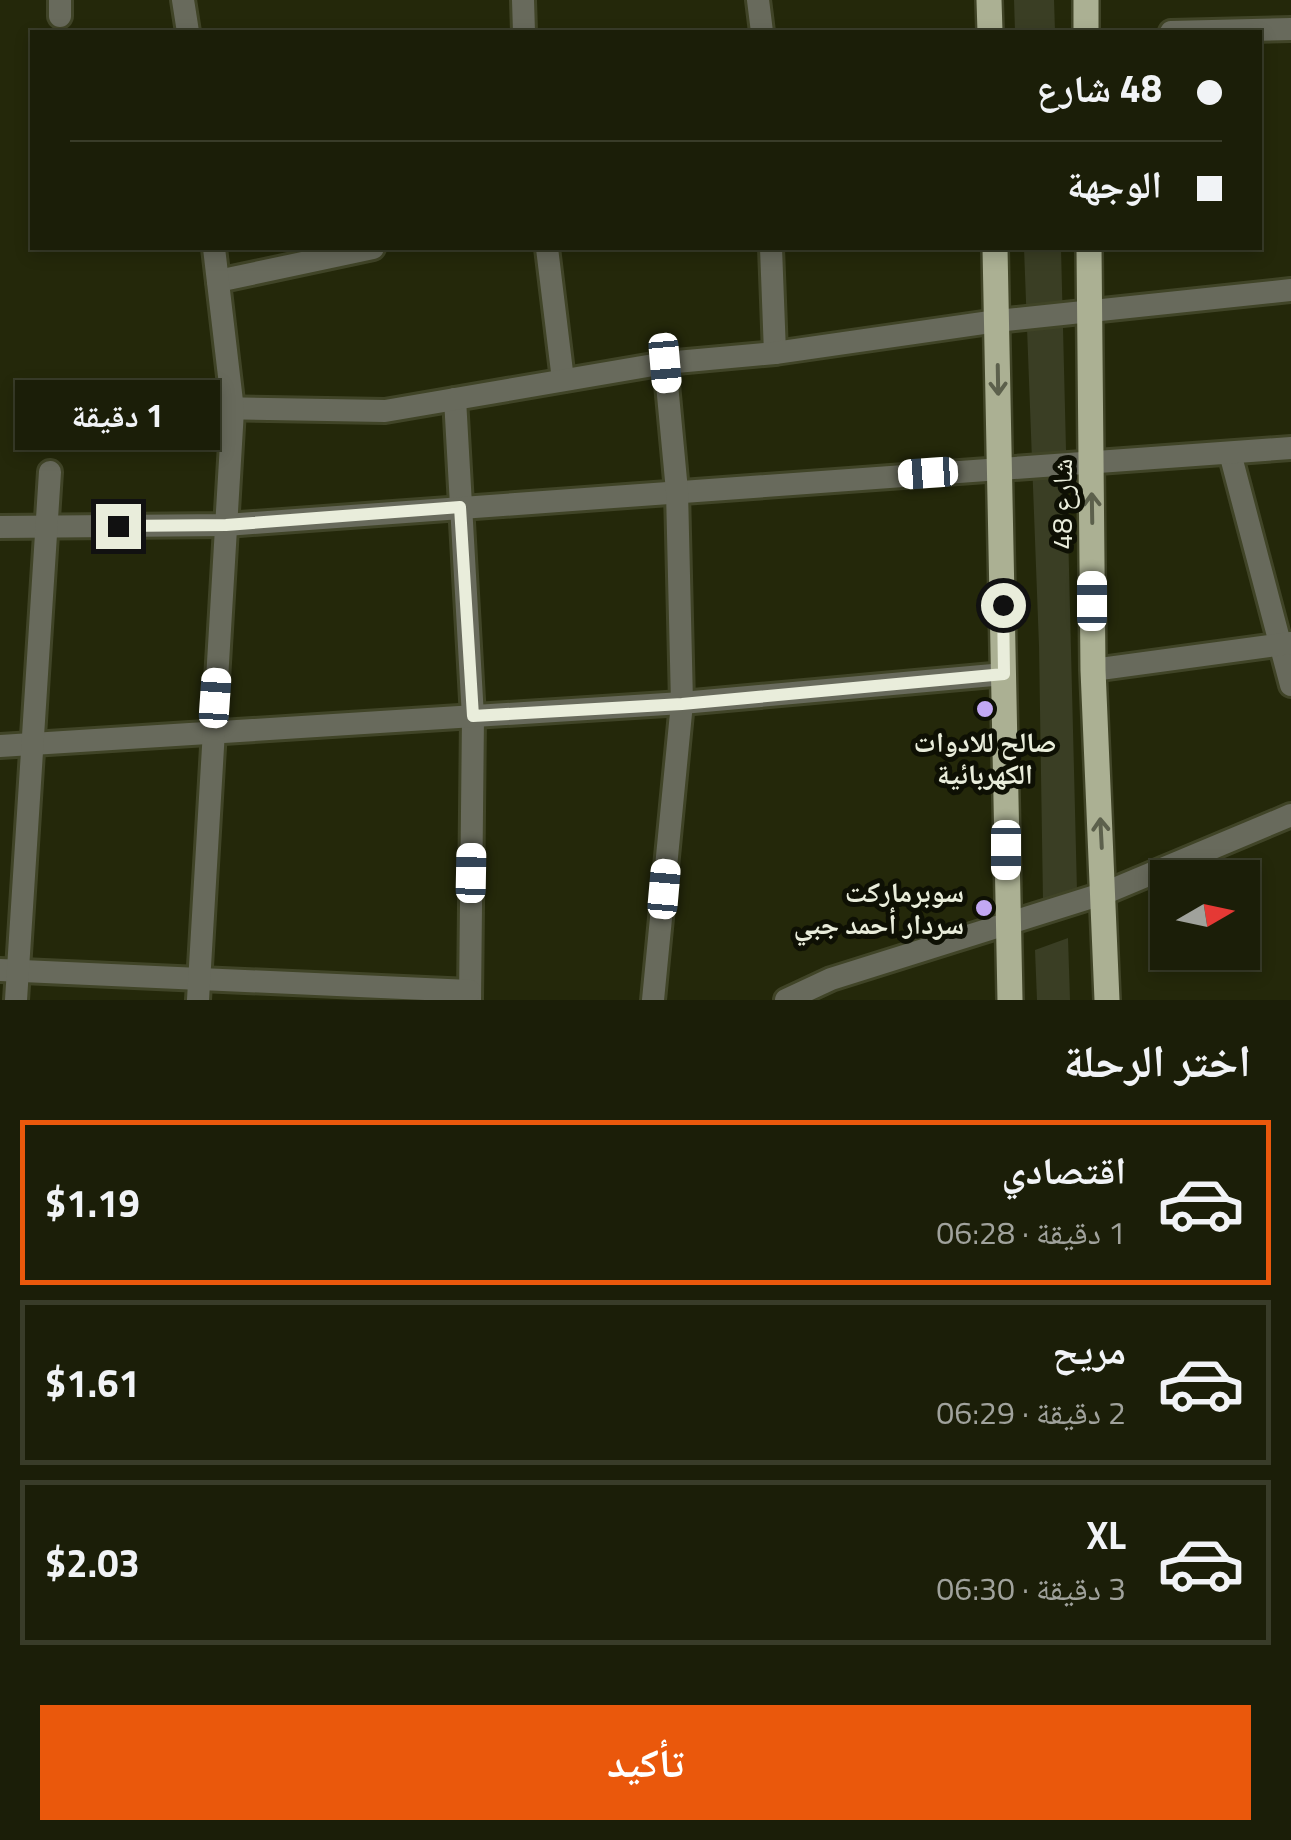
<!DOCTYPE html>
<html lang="ar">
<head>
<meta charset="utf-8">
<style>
	:root { --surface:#1b1e08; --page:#282b16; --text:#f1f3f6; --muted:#a0a29c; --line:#393c29; --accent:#ea580c }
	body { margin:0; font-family:"Titillium Web","Noto Naskh Arabic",sans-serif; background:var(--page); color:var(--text); direction:rtl; height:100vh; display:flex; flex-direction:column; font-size:38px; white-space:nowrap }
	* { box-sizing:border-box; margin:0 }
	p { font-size:32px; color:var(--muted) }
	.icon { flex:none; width:55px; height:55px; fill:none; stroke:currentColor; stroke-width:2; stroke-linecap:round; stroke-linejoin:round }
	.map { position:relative; height:1000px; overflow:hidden; direction:ltr }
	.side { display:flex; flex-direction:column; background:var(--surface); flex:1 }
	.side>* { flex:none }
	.banner { position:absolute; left:30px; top:30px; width:1232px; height:220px; border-radius:0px; box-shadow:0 5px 15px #0003,0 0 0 2px var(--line); direction:rtl; display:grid; align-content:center; height:220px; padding:0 40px; background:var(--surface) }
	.needle { width:65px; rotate:81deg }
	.controls { position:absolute; left:1150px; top:860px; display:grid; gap:20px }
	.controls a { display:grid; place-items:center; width:110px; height:110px; border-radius:0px; background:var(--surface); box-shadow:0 5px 15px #0003,0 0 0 2px var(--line); font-size:50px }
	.end { position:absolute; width:45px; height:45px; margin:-22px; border:12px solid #e9eddb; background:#111; box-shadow:0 0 0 5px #111 }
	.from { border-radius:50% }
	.bubble { position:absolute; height:70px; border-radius:0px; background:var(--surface); box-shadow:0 5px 15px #0003,0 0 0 2px var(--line); font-size:32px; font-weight:700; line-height:70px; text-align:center; direction:rtl }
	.car { position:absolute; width:30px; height:60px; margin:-30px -15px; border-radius:12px; box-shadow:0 0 8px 2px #0007; background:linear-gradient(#fff 24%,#345 0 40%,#fff 0 76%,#345 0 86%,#fff 0) }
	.banner b { display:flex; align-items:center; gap:35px; height:95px; font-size:38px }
	.banner b+b { border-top:2px solid var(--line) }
	.banner i { width:25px; height:25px; background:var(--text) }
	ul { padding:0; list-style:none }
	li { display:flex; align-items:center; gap:30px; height:165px; margin:0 20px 15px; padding:0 20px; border:5px solid var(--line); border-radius:0px }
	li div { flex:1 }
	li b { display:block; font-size:38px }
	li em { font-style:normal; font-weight:700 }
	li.active { border-color:var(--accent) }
	li>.icon { width:90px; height:90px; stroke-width:1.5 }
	h2 { padding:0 40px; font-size:45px; line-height:120px }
	.primary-button { display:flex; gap:20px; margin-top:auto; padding:20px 40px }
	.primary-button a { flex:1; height:115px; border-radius:0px; background:var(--accent); color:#fff; font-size:40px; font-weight:700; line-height:115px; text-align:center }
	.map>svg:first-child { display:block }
</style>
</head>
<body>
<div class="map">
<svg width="1291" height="1000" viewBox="0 0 1291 1000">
	<rect width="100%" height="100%" fill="#24280a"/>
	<!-- green -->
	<g fill="#3a3e24">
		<polygon points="1014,0 1054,0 1055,32 1015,32"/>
		<polygon points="1024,248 1061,248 1077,891 1043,901 1039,646"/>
		<polygon points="1068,938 1070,1000 1037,1000 1035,950"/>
	</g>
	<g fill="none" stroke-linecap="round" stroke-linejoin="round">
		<!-- street casing -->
		<g stroke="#404427" stroke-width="28">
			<g id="street">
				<polyline points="183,0 188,32"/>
				<polyline points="523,0 524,32"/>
				<polyline points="758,0 762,32"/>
				<polyline points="60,16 60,0"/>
				<polyline points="1171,32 1291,29"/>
				<polyline points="547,248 563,380"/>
				<polyline points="771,248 775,353"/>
				<polyline points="218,281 373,248"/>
				<polyline points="455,399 473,717 470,1000"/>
				<polyline points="105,406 385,411 665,363 775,353 997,321 1291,290"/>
				<polyline points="1230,453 1291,685"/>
				<polyline points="0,527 226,525 1291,448"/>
				<polyline points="1093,670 1291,643"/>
				<polyline points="0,746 682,703 1004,674"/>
				<polyline points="0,970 470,991"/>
				<polyline points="16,1000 50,472"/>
				<polyline points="198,1000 233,410 214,248"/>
				<polyline points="653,1000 682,703 677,491 665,363"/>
				<polyline points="786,1000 831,979 1105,893 1291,815"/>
			</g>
		</g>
		<!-- primary casing -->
		<g stroke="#404427" stroke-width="30">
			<g id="primary">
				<polyline points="989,0 990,32"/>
				<polyline points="1086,0 1086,32"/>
				<polyline points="995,248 1010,1000"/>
				<polyline points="1089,248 1093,670 1107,1000"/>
			</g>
		</g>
		<!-- street -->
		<use href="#street" stroke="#686a5c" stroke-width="22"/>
		<!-- primary -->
		<use href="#primary" stroke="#abb093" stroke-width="25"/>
	</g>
	<!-- one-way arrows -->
	<defs><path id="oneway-shaft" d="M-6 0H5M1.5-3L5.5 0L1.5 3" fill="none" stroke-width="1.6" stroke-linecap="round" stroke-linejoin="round" transform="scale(2.5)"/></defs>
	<g stroke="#5c604c">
		<use href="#oneway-shaft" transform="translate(998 380) rotate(89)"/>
		<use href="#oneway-shaft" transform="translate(1092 508) rotate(-91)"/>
		<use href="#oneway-shaft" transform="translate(1101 833) rotate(-93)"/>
	</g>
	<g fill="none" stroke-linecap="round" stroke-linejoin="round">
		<!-- route -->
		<polyline stroke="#e9eddb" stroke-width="12" points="118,526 226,525 460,507 473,716 682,704 1004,674 1003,605"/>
	</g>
	<!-- markers -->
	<g fill="#c2a8f3" stroke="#0e1004" stroke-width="4">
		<circle cx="985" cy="709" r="10"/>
		<circle cx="984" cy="908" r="10"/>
	</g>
	<g text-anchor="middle" stroke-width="10" stroke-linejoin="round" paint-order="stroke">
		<!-- street labels -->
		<g font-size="28" fill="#e9eddb" stroke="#0e1004">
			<text transform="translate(1062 504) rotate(-90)" y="10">48 شارع</text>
		</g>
		<!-- poi labels -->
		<g font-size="28" font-weight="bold" fill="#e9eddb" stroke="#0e1004">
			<text x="985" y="752">صالح للادوات<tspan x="985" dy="32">الكهربائية</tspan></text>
			<text x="964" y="902" text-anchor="end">سوبرماركت<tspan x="964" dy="32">سردار أحمد جبي</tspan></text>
		</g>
	</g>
</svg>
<div class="controls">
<a><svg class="needle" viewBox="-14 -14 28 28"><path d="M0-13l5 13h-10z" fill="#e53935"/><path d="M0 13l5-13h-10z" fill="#a0a29c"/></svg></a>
</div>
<i class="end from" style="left:1003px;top:605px"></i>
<i class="end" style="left:118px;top:526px"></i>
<div class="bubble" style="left:15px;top:380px;width:205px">1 دقيقة</div>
<i class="car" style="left:665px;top:363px;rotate:175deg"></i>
<i class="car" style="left:928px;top:473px;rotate:266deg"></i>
<i class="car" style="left:1092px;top:601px;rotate:0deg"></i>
<i class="car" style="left:215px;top:698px;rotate:4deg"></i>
<i class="car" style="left:1006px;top:850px;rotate:180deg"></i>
<i class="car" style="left:471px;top:873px;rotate:1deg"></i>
<i class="car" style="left:664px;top:889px;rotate:5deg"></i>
<div class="banner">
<b><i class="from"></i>48 شارع</b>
<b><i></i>الوجهة</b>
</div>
</div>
<section class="side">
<h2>اختر الرحلة</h2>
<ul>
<li class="active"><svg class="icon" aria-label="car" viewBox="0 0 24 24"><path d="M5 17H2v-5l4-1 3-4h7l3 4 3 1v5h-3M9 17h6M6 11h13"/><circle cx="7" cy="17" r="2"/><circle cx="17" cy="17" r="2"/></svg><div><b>اقتصادي</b><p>1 دقيقة · 06:28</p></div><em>$1.19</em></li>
<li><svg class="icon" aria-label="car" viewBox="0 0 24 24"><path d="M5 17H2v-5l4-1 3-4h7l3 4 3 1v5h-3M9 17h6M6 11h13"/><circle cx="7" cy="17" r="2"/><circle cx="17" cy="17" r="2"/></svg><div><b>مريح</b><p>2 دقيقة · 06:29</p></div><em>$1.61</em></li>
<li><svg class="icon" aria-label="car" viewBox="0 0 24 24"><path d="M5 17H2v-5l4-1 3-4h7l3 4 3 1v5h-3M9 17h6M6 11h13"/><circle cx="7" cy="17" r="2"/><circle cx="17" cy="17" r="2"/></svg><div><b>XL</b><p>3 دقيقة · 06:30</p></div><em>$2.03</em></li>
</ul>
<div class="primary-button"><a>تأكيد</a></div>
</section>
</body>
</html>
